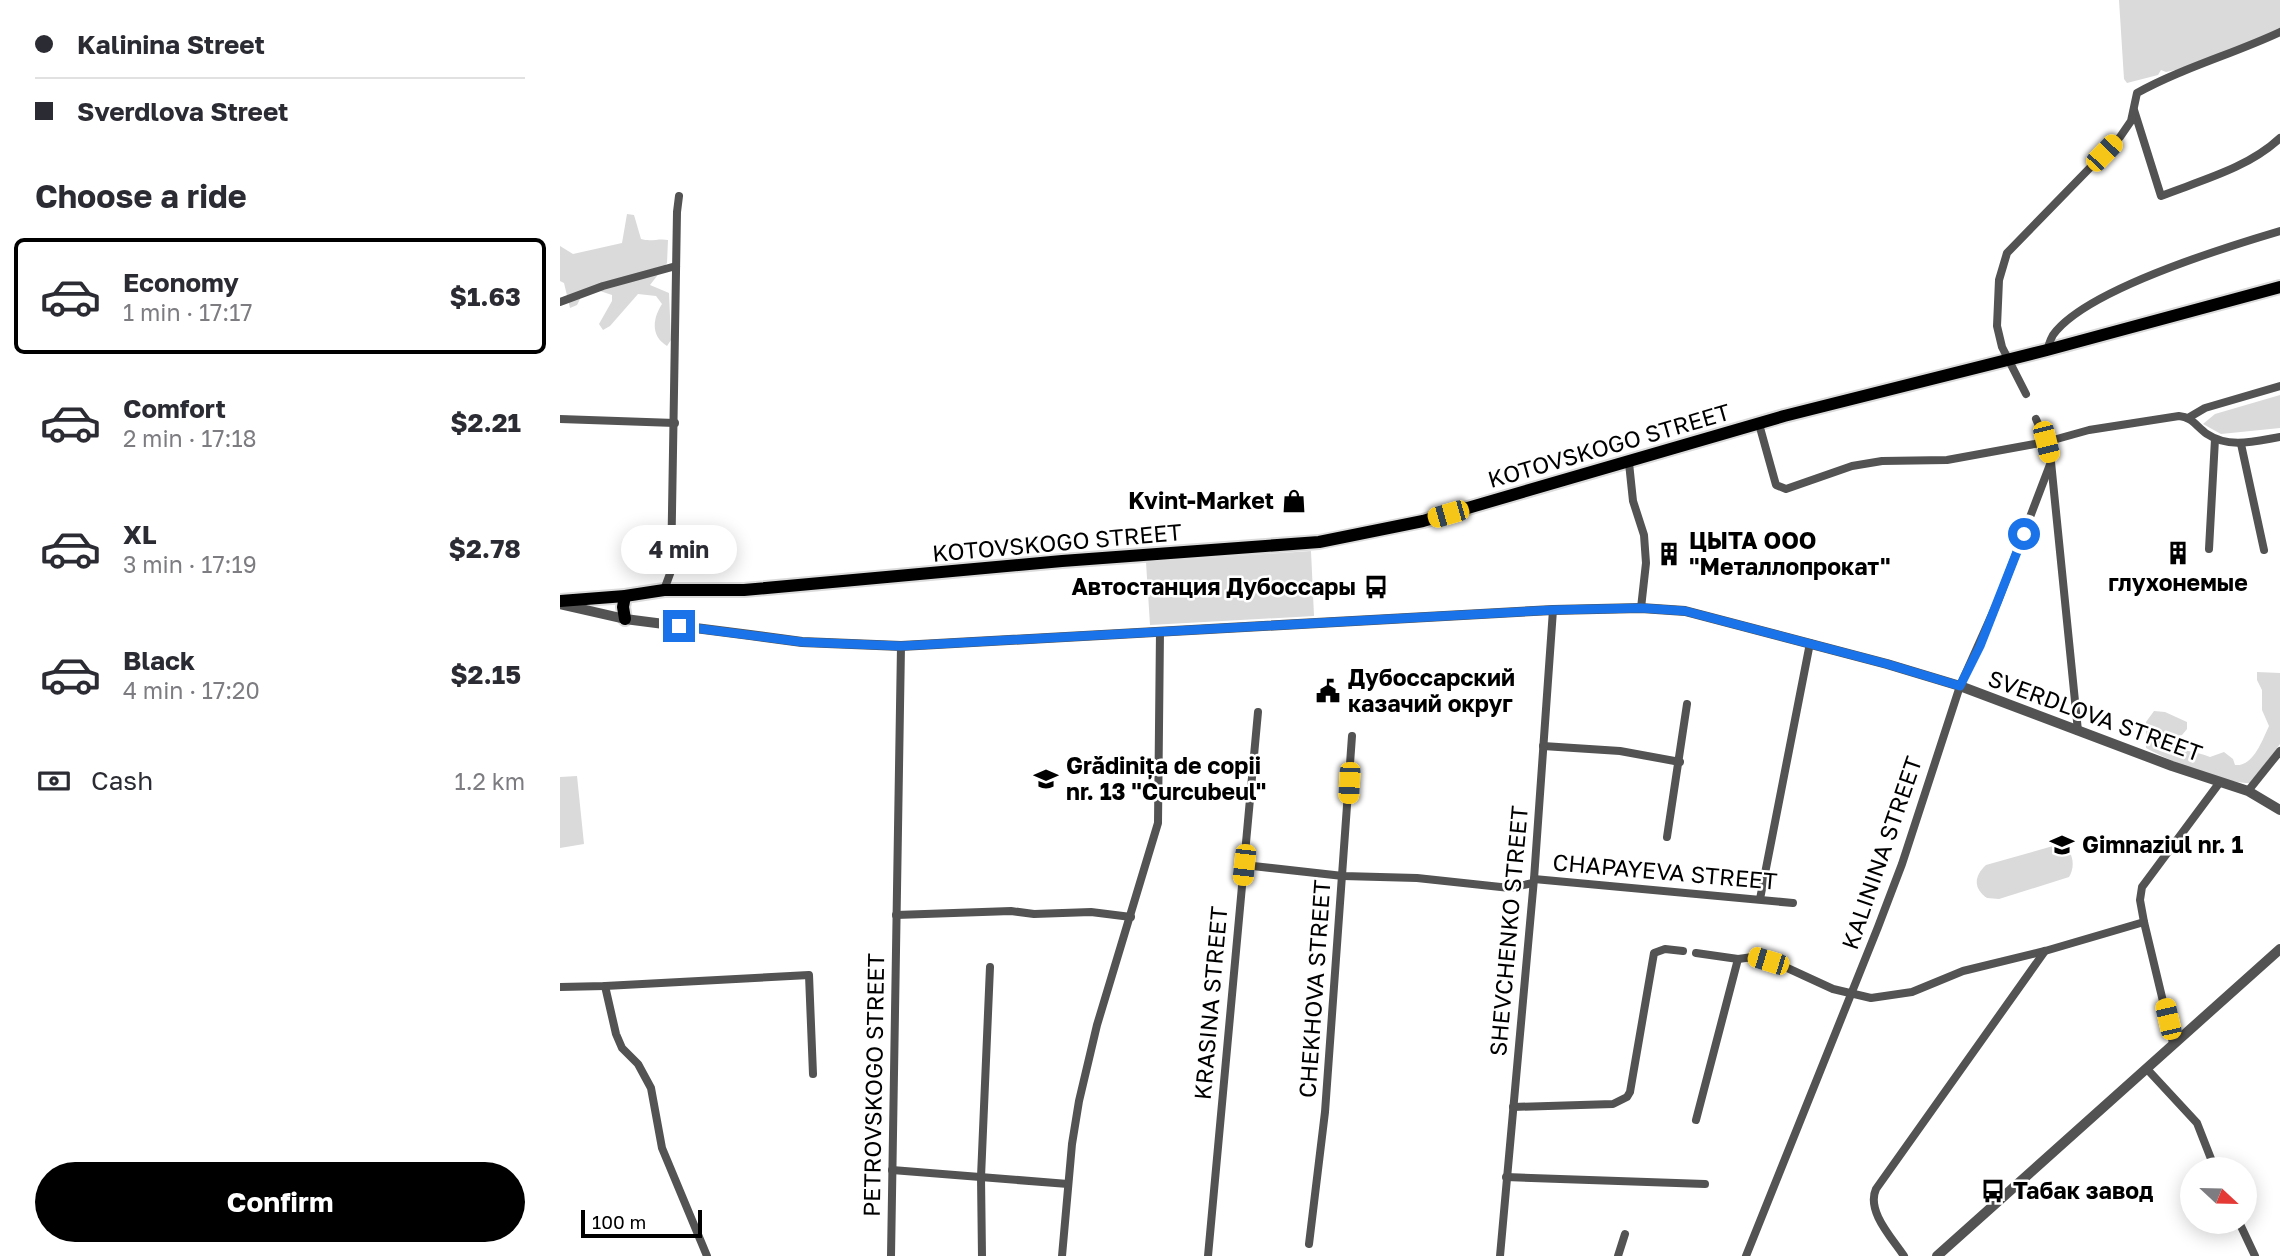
<!DOCTYPE html>
<html lang="en">
<head>
<meta charset="utf-8">
<style>
	:root { --surface:#fff; --page:#f7f7f7; --text:#2b2b33; --muted:#7c7c81; --line:#e1e1e2; --accent:#000 }
	body { margin:0; font-family:"Golos Text",sans-serif; background:var(--page); color:var(--text); height:100vh; display:flex; flex-direction:column; font-size:26px; white-space:nowrap }
	* { box-sizing:border-box; margin:0 }
	p { font-size:23px; color:var(--muted) }
	.icon { flex:none; width:38px; height:38px; fill:none; stroke:currentColor; stroke-width:2; stroke-linecap:round; stroke-linejoin:round }
	.map { position:relative; flex:1; overflow:hidden }
	.panel { display:flex; flex-direction:column; background:var(--surface); width:560px }
	.panel>* { flex:none }
	.top-card { display:grid; align-content:center; height:154px; padding:0 35px; background:var(--surface) }
	.needle { width:46px; rotate:112deg }
	.tools { position:absolute; left:1620px; top:1157px; display:grid; gap:14px }
	.tools a { display:grid; place-items:center; width:77px; height:77px; border-radius:50%; background:var(--surface); box-shadow:0 4px 18px #0003; font-size:35px }
	.scale { position:absolute; left:21px; bottom:18px; width:121px; box-sizing:border-box; padding-left:7px; border:4px solid #000; border-top:0; font-size:19px; line-height:24px; white-space:nowrap; color:#000; -webkit-text-stroke:5px #fff; paint-order:stroke }
	.end { position:absolute; width:32px; height:32px; margin:-16px; border:9px solid #1a73e8; background:#fff; box-shadow:0 0 0 4px #fff }
	.from { border-radius:50% }
	.bubble { position:absolute; height:49px; border-radius:24px; background:var(--surface); box-shadow:0 4px 18px #0003; font-size:23px; font-weight:700; line-height:49px; text-align:center }
	.car { position:absolute; width:21px; height:42px; margin:-21px -10px; border-radius:9px; box-shadow:0 0 5px 2px #0007; background:linear-gradient(#f5c518 24%,#345 0 40%,#f5c518 0 76%,#345 0 86%,#f5c518 0) }
	.top-card b { display:flex; align-items:center; gap:24px; height:66px; font-size:26px }
	.top-card b+b { border-top:2px solid var(--line) }
	.top-card i { width:18px; height:18px; background:var(--text) }
	ul { padding:0; list-style:none }
	li { display:flex; align-items:center; gap:21px; height:116px; margin:0 14px 10px; padding:0 21px; border:4px solid transparent; border-radius:10px }
	li div { flex:1 }
	li b { display:block; font-size:26px }
	li em { font-style:normal; font-weight:700 }
	li.selected { border-color:var(--accent) }
	li>.icon { width:63px; height:63px; stroke-width:1.5 }
	h2 { padding:0 35px; font-size:32px; line-height:84px }
	.pay { display:flex; align-items:center; gap:18px; height:77px; padding:0 35px; font-size:26px }
	.pay p { margin-inline-start:auto }
	.cta { display:flex; gap:14px; margin-top:auto; padding:14px 35px }
	.cta a { flex:1; height:80px; border-radius:42px; background:var(--accent); color:#fff; font-size:28px; font-weight:700; line-height:80px; text-align:center }
	main { display:flex; flex:1; min-height:0 }
	.map>svg:first-child { display:block }
</style>
</head>
<body>
<main>
<section class="panel">
<div class="top-card">
<b><i class="from"></i>Kalinina Street</b>
<b><i></i>Sverdlova Street</b>
</div>
<h2>Choose a ride</h2>
<ul>
<li class="selected"><svg class="icon" aria-label="car" viewBox="0 0 24 24"><path d="M5 17H2v-5l4-1 3-4h7l3 4 3 1v5h-3M9 17h6M6 11h13"/><circle cx="7" cy="17" r="2"/><circle cx="17" cy="17" r="2"/></svg><div><b>Economy</b><p>1 min · 17:17</p></div><em>$1.63</em></li>
<li><svg class="icon" aria-label="car" viewBox="0 0 24 24"><path d="M5 17H2v-5l4-1 3-4h7l3 4 3 1v5h-3M9 17h6M6 11h13"/><circle cx="7" cy="17" r="2"/><circle cx="17" cy="17" r="2"/></svg><div><b>Comfort</b><p>2 min · 17:18</p></div><em>$2.21</em></li>
<li><svg class="icon" aria-label="car" viewBox="0 0 24 24"><path d="M5 17H2v-5l4-1 3-4h7l3 4 3 1v5h-3M9 17h6M6 11h13"/><circle cx="7" cy="17" r="2"/><circle cx="17" cy="17" r="2"/></svg><div><b>XL</b><p>3 min · 17:19</p></div><em>$2.78</em></li>
<li><svg class="icon" aria-label="car" viewBox="0 0 24 24"><path d="M5 17H2v-5l4-1 3-4h7l3 4 3 1v5h-3M9 17h6M6 11h13"/><circle cx="7" cy="17" r="2"/><circle cx="17" cy="17" r="2"/></svg><div><b>Black</b><p>4 min · 17:20</p></div><em>$2.15</em></li>
</ul>
<div class="pay"><svg class="icon" aria-label="cash" viewBox="0 0 24 24"><path d="M3 7h18v10H3z"/><circle cx="12" cy="12" r="2"/></svg>Cash<p>1.2 km</p></div>
<div class="cta"><a>Confirm</a></div>
</section>
<div class="map">
<svg width="1720" height="1256" viewBox="0 0 1720 1256">
	<rect width="100%" height="100%" fill="#fff"/>
	<!-- green -->
	<g fill="#dadada">
		<polygon points="1559,0 1720,0 1720,29 1629,67 1606,72 1601,70 1598,75 1567,83 1564,79"/>
		<path d="M67 214 74 215 81 239C91 242 99 238 108 240L107 263 90 285 109 293 111 340 107 346C90 336 93 318 102 304L96 296 78 294 50 326 43 330 39 324 52 301V295L40 291H24L17 305 10 308 4 283 0 281V246L13 254 62 243Z"/>
		<polygon points="1720,395 1720,428 1661,434 1643,424 1655,414"/>
		<polygon points="751,551 754,616 590,625 586,562"/>
		<path d="M1697 672 1720 673V744L1691 783C1664 784 1610 761 1586 748V722L1594 711 1605 712 1627 722V729L1622 735 1611 738 1607 745C1621 751 1636 751 1650 757L1664 752 1673 759 1675 765C1693 767 1702 741 1709 726L1702 710V690L1697 680Z"/>
		<polygon points="17,776 24,844 0,848 0,777"/>
		<path d="M1500 844C1513 849 1516 866 1509 877L1439 899 1427 898C1413 888 1414 876 1426 865Z"/>
	</g>
	<g fill="none" stroke-linecap="round" stroke-linejoin="round">
		<!-- trunk casing -->
		<g stroke="#dbdbdb" stroke-width="16">
			<g id="trunk">
				<polyline points="0,601 65,596 104,590 184,590 502,561 759,542 863,521 1224,416 1487,350 1720,287"/>
				<polyline points="65,619 63,607 65,596"/>
			</g>
		</g>
		<!-- minor -->
		<g stroke="#535353" stroke-width="8">
			<path d="M1574 110 1601 196C1642 180 1688 168 1720 138"/>
			<polyline points="0,302 43,286 116,266"/>
			<path d="M1487 350C1489 345 1490 340 1493 335 1525 290 1666 247 1720 231"/>
			<path d="M1466 394 1442 347 1437 326 1439 280 1447 253 1560 137 1571 121 1577 93C1622 68 1673 54 1720 32"/>
			<polyline points="1628,418 1645,408 1720,386"/>
			<polyline points="0,419 115,423"/>
			<polyline points="1476,419 1486,442 1491,462 1518,731"/>
			<path d="M1199 424 1216 485 1226 489 1292 466 1322 461 1387 460 1486 442 1529 430 1619 416C1632 417 1637 427 1647 434 1669 449 1696 441 1720 437"/>
			<polyline points="1681,444 1704,550"/>
			<polyline points="1069,463 1073,501 1084,535 1086,563 1081,608"/>
			<polyline points="1649,549 1655,439"/>
			<polyline points="104,590 111,571 117,212 119,196"/>
			<polyline points="983,746 1060,751 1120,762"/>
			<polyline points="1688,791 1720,751"/>
			<polyline points="1107,837 1127,704"/>
			<polyline points="684,865 783,876 857,878 950,888 973,883"/>
			<polyline points="974,879 1233,903"/>
			<polyline points="1200,899 1250,643"/>
			<polyline points="336,915 451,911 474,914 531,912 571,917"/>
			<polyline points="1136,953 1178,959 1193,957 1223,966 1273,989 1311,998 1352,992 1403,971 1485,951 1584,922"/>
			<polyline points="45,986 56,1034 62,1048 78,1064 91,1088 102,1148 147,1256"/>
			<polyline points="0,987 45,986 249,975 253,1074"/>
			<polyline points="1613,1043 1584,922 1580,900 1582,887 1660,782"/>
			<polyline points="1587,1069 1637,1123 1655,1169"/>
			<polyline points="953,1107 1053,1104 1067,1097 1070,1092 1094,953 1105,949 1123,951"/>
			<polyline points="1136,1120 1178,959"/>
			<polyline points="332,1170 508,1184"/>
			<polyline points="946,1177 1145,1184"/>
			<polyline points="1679,1222 1695,1256"/>
			<polyline points="749,1244 765,1112 792,736"/>
			<polyline points="331,1256 341,646"/>
			<polyline points="422,1256 421,1177 430,967"/>
			<polyline points="502,1256 512,1144 519,1101 537,1025 598,823 600,631"/>
			<polyline points="648,1256 698,712"/>
			<polyline points="940,1256 974,879 993,610"/>
			<polyline points="1058,1256 1065,1234"/>
			<polyline points="1186,1256 1318,927 1342,864 1400,686 1438,601 1491,462"/>
			<path d="M1344 1256C1332 1238 1306 1211 1316 1189L1485 951"/>
		</g>
		<!-- tertiary -->
		<g stroke="#535353" stroke-width="10">
			<polyline points="0,604 65,619 190,635 242,642 341,646 993,610 1081,608 1125,611 1327,664 1400,686 1612,766 1688,791 1720,810"/>
			<polyline points="1377,1256 1720,949"/>
		</g>
		<!-- trunk -->
		<use href="#trunk" stroke="#000" stroke-width="12"/>
	</g>
	<g fill="none" stroke-linecap="round" stroke-linejoin="round">
		<!-- route -->
		<polyline stroke="#1a73e8" stroke-width="9" points="119,626 242,642 341,646 993,610 1081,608 1125,611 1327,664 1400,686 1420,646 1464,534"/>
	</g>
	<!-- icons -->
	<defs>
		<g id="shop-bare" transform="scale(1.89)"><path d="M-5-2.5h2.3a2.7 3.5 0 0 1 5.4 0H5L5.5 6h-11ZM-1.5-2.5h3a1.5 2.3 0 0 0-3 0Z" fill="#000" stroke="#fff" stroke-width="2.5" paint-order="stroke"/></g>
		<g id="building-bare" transform="scale(1.89)"><path d="M-4-6H4V6H1V3H-1V6H-4ZM-2.5-4.3h1.7v1.8h-1.7ZM.8-4.3h1.7v1.8H.8ZM-2.5-1h1.7V.8h-1.7ZM.8-1h1.7V.8H.8Z" fill="#000" stroke="#fff" stroke-width="2.5" paint-order="stroke"/></g>
		<g id="bus-bare" transform="scale(1.89)"><path d="M-5-6H5V4H4V6H2V4H-2V6H-4V4H-5ZM-3.5-4V0h7V-4ZM-3.5 1.2v1.5H-2V1.2ZM2 1.2v1.5H3.5V1.2Z" fill="#000" stroke="#fff" stroke-width="2.5" paint-order="stroke"/></g>
		<g id="civic-bare" transform="scale(1.89)"><path d="M-.6-6.5H3V-4.5H.6V-3L4-1V1h2V6H-6V1h2V-1L-.6-3ZM-1.2 2.5V6h2.4V2.5Z" fill="#000" stroke="#fff" stroke-width="2.5" paint-order="stroke"/></g>
		<g id="school-bare" transform="scale(1.89)"><path d="M0-5L7-2L0 1L-7-2ZM-4 1L0 2.5L4 1V4Q0 6-4 4Z" fill="#000" stroke="#fff" stroke-width="2.5" paint-order="stroke"/></g>
	</defs>
	<g fill-rule="evenodd">
		<use href="#shop-bare" x="734" y="501"/>
		<use href="#building-bare" x="1618" y="553"/>
		<use href="#building-bare" x="1109" y="554"/>
		<use href="#bus-bare" x="816" y="587"/>
		<use href="#civic-bare" x="768" y="691"/>
		<use href="#school-bare" x="486" y="779"/>
		<use href="#school-bare" x="1502" y="845"/>
		<use href="#bus-bare" x="1433" y="1191"/>
	</g>
	<g text-anchor="middle" stroke-width="5" stroke-linejoin="round" paint-order="stroke">
		<!-- street labels -->
		<g font-size="23" fill="#000" stroke="#fff">
			<text transform="translate(1049 446) rotate(-16)" y="8">KOTOVSKOGO STREET</text>
			<text transform="translate(497 543) rotate(-5)" y="8">KOTOVSKOGO STREET</text>
			<text transform="translate(1535 716) rotate(20)" y="8">SVERDLOVA STREET</text>
			<text transform="translate(1322 853) rotate(-71)" y="8">KALININA STREET</text>
			<text transform="translate(1105 872) rotate(5)" y="8">CHAPAYEVA STREET</text>
			<text transform="translate(949 931) rotate(-85)" y="8">SHEVCHENKO STREET</text>
			<text transform="translate(755 989) rotate(-86)" y="8">CHEKHOVA STREET</text>
			<text transform="translate(651 1003) rotate(-85)" y="8">KRASINA STREET</text>
			<text transform="translate(314 1085) rotate(-89)" y="8">PETROVSKOGO STREET</text>
		</g>
		<!-- poi labels -->
		<g font-size="23" font-weight="bold" fill="#000" stroke="#fff" text-anchor="start">
			<text x="714" y="509" text-anchor="end">Kvint-Market</text>
			<text x="1129" y="549">ЦЫТА ООО<tspan x="1129" dy="26">"Металлопрокат"</tspan></text>
			<text x="1618" y="591" text-anchor="middle">глухонемые</text>
			<text x="796" y="595" text-anchor="end">Автостанция Дубоссары</text>
			<text x="788" y="686">Дубоссарский<tspan x="788" dy="26">казачий округ</tspan></text>
			<text x="506" y="774">Grădinița de copii<tspan x="506" dy="26">nr. 13 "Curcubeul"</tspan></text>
			<text x="1522" y="853">Gimnaziul nr. 1</text>
			<text x="1453" y="1199">Табак завод</text>
		</g>
	</g>
</svg>
<div class="tools">
<a><svg class="needle" viewBox="-14 -14 28 28"><path d="M0-13l5 13h-10z" fill="#e53935"/><path d="M0 13l5-13h-10z" fill="#7c7c81"/></svg></a>
</div>
<div class="scale">100 m</div>
<i class="end from" style="left:1464px;top:534px"></i>
<i class="end" style="left:119px;top:626px"></i>
<div class="bubble" style="left:61px;top:525px;width:116px">4 min</div>
<i class="car" style="left:1544px;top:153px;rotate:44deg"></i>
<i class="car" style="left:1486px;top:442px;rotate:166deg"></i>
<i class="car" style="left:888px;top:514px;rotate:254deg"></i>
<i class="car" style="left:789px;top:783px;rotate:183deg"></i>
<i class="car" style="left:684px;top:865px;rotate:186deg"></i>
<i class="car" style="left:1208px;top:961px;rotate:287deg"></i>
<i class="car" style="left:1608px;top:1019px;rotate:347deg"></i>
</div>
</main>
</body>
</html>
